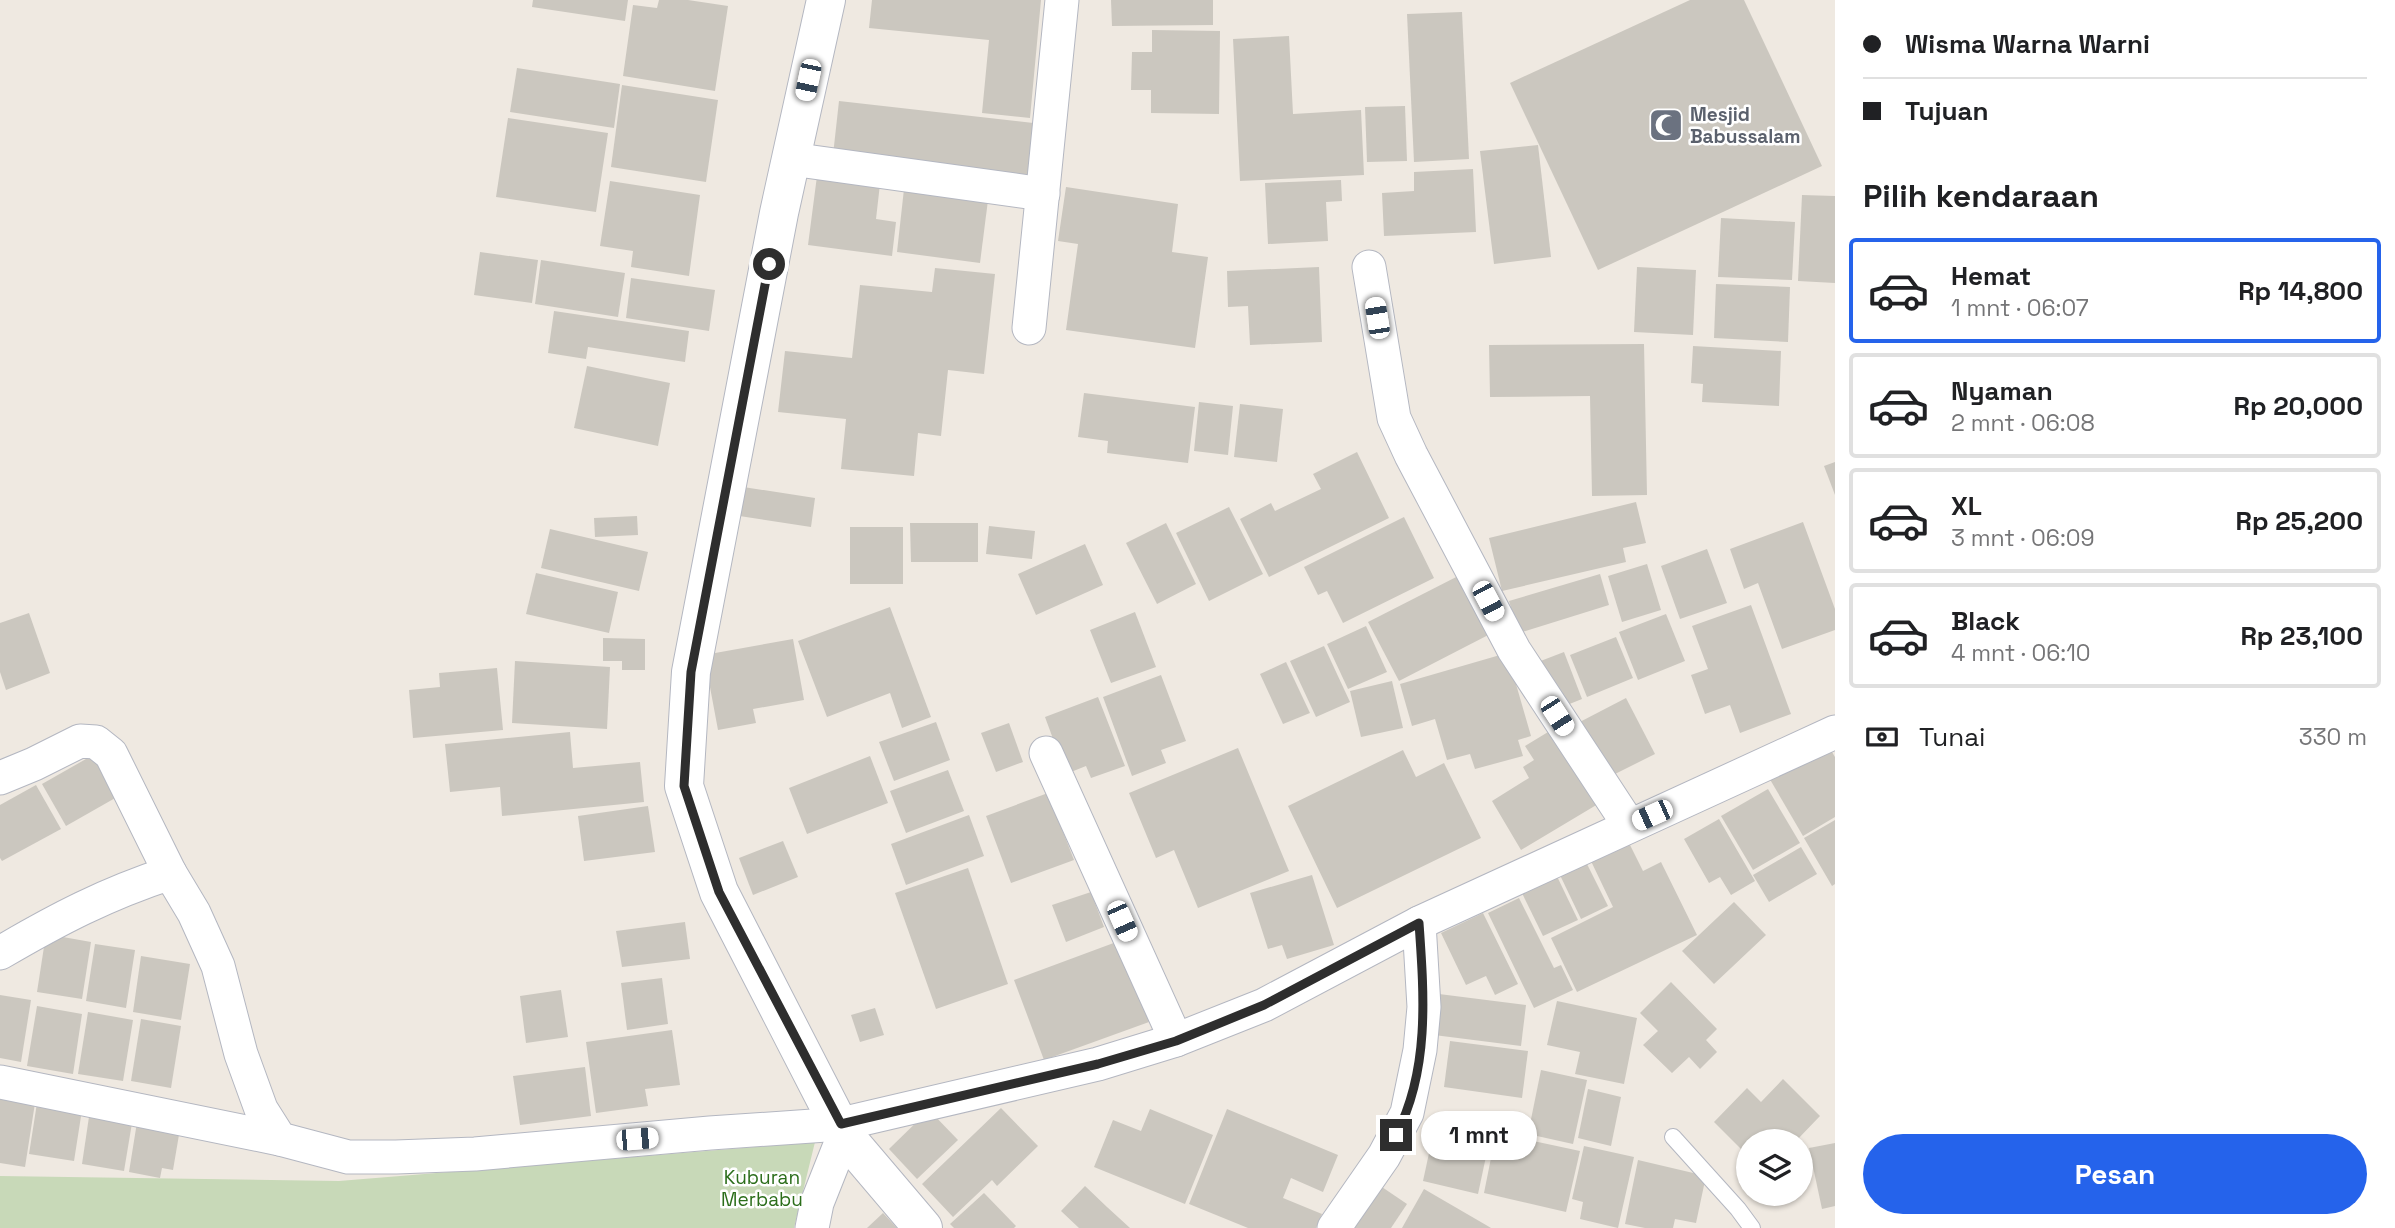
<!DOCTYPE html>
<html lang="id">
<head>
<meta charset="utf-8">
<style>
	:root { --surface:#fff; --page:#f6f6f6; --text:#202124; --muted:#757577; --line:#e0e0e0; --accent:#2563eb }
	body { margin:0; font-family:"Space Grotesk",sans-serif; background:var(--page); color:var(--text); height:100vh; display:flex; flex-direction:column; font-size:26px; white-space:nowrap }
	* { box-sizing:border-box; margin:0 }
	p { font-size:23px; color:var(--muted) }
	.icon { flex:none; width:38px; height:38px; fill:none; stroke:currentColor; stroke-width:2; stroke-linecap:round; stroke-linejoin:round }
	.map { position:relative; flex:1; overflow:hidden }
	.drawer { display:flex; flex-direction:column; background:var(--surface); width:560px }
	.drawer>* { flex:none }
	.top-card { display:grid; align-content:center; height:154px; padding:0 28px; background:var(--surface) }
	.buttons { position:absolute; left:1736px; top:1129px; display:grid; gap:14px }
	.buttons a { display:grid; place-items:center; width:77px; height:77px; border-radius:50%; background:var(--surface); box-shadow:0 2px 5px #0004; font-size:35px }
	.end { position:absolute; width:32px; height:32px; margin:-16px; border:9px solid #2e2e2e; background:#fff; box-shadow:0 0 0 4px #fff }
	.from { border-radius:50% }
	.bubble { position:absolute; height:49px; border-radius:24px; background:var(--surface); box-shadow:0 2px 5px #0004; font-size:23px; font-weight:800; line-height:49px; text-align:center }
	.car { position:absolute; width:21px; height:42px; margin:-21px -10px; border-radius:9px; box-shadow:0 0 5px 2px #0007; background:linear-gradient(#fff 24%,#345 0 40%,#fff 0 76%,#345 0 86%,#fff 0) }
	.top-card b { display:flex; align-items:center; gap:24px; height:66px; font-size:26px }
	.top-card b+b { border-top:2px solid var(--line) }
	.top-card i { width:18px; height:18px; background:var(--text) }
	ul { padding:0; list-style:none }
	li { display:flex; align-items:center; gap:21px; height:105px; margin:0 14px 10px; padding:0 14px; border:4px solid var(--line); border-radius:7px }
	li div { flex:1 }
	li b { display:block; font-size:26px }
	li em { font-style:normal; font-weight:800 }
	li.selected { border-color:var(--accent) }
	li>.icon { width:63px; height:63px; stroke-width:1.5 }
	h2 { padding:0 28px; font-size:32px; line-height:84px }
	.pay { display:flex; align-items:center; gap:18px; height:77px; padding:0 28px; font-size:26px }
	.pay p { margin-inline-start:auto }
	.button { display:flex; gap:14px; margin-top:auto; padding:14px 28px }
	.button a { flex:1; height:80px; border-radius:42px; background:var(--accent); color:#fff; font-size:28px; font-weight:800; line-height:80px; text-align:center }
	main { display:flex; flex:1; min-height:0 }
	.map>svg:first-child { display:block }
</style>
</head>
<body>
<main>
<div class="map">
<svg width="1835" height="1228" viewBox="0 0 1835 1228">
	<rect width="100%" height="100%" fill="#efe9e1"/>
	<!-- cemetery -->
	<polygon fill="#c8d9b8" points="815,1142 794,1228 0,1228 0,1176 339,1181"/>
	<!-- building -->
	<g fill="#cbc7bf">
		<polygon points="533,0 628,0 625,21 532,7"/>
		<polygon points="659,0 688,0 728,6 715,91 623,76 633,5 657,8"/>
		<polygon points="872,0 1041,0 1030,118 982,113 989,40 869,28"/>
		<polygon points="1111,0 1213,0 1213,25 1112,26"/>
		<polygon points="1690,0 1744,0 1822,166 1598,270 1510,83"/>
		<polygon points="1462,12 1469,159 1414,162 1407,14"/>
		<polygon points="1152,30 1220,31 1219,114 1151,113 1151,90 1131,90 1132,52 1152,52"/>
		<polygon points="1289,36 1293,114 1361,110 1364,175 1240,181 1233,39"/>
		<polygon points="517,68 620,84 614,128 510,112"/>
		<polygon points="622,85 718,100 706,182 611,167"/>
		<polygon points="839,101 1042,124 1036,179 833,155"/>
		<polygon points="1405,106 1407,161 1367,162 1365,107"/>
		<polygon points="508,118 608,133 596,212 496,197"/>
		<polygon points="1538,145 1551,257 1494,264 1480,151"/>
		<polygon points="1473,169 1476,232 1384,236 1382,193 1414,191 1414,172"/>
		<polygon points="817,176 880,184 876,219 896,222 892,256 808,245"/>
		<polygon points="1341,180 1342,201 1326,202 1328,241 1268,244 1265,183"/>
		<polygon points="610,181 700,195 689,276 631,267 633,251 600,246"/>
		<polygon points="1066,187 1178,204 1172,252 1208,257 1195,348 1066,330 1078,244 1058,241"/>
		<polygon points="904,189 988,200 980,263 897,252"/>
		<polygon points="1802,195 1835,196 1835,283 1798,281"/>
		<polygon points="1721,218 1795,222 1792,280 1718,277"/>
		<polygon points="480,252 538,260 532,303 474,295"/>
		<polygon points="541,260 625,273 618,317 535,304"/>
		<polygon points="1319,267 1322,342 1250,345 1248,306 1228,307 1227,271"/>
		<polygon points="1637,267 1696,270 1693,335 1634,332"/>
		<polygon points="935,268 995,274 984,374 948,370 941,436 918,433 914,476 841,469 846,419 778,412 785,351 852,358 860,285 932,292"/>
		<polygon points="631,278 715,290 709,331 626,318"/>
		<polygon points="1716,284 1790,287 1788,342 1714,338"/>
		<polygon points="554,311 689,331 685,362 588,347 586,359 548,353"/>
		<polygon points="1644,344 1647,495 1592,496 1590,396 1490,397 1489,345"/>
		<polygon points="1693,346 1781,351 1779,406 1702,402 1703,384 1691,383"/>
		<polygon points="587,366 670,383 658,446 574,428"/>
		<polygon points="1084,393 1195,407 1188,463 1107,453 1108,441 1078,437"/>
		<polygon points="1199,402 1233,406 1228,455 1194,451"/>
		<polygon points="1240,404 1283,409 1277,462 1234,457"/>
		<polygon points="1357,452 1389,518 1269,577 1240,519 1271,503 1275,511 1321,489 1313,474"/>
		<polygon points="1835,462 1835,495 1824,466"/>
		<polygon points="737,486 815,498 811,527 733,515"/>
		<polygon points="1636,502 1646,543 1623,548 1626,562 1502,591 1489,538"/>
		<polygon points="1229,507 1263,574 1209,601 1176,533"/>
		<polygon points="637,516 638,535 595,537 594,518"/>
		<polygon points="1404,517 1434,578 1343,623 1327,591 1318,595 1304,567"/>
		<polygon points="1803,522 1835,609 1835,630 1782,649 1758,583 1744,589 1730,549"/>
		<polygon points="910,523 978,523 978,562 911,562"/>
		<polygon points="1166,523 1196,584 1157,604 1126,543"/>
		<polygon points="989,526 1035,531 1032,559 986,554"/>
		<rect x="850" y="527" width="53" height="57"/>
		<polygon points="550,529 648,552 639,591 541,568"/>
		<polygon points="1085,544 1103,585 1036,615 1018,574"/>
		<polygon points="1707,549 1727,603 1680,619 1661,566"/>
		<polygon points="1647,564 1661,610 1622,622 1608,576"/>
		<polygon points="1466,572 1496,631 1399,681 1368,622"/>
		<polygon points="536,573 618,592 609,633 526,614"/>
		<polygon points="1600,574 1609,605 1519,633 1509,601"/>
		<polygon points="1751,605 1791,714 1740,733 1730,705 1705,714 1691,675 1708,669 1692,626"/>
		<polygon points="890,607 931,717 902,728 890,693 827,717 798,641"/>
		<polygon points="1135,612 1156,667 1111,683 1090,630"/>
		<polygon points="29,613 50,673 6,690 0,672 0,623"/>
		<polygon points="1666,614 1685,661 1638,680 1619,632"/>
		<polygon points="1366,626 1387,672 1348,689 1327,644"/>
		<polygon points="1616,637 1633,678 1587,697 1570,655"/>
		<polygon points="603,638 645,639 645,670 622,670 622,661 603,661"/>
		<polygon points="793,639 804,700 753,709 756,723 718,730 704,655"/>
		<polygon points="1324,646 1350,702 1316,717 1290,661"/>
		<polygon points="1564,652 1582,699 1557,709 1538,662"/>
		<polygon points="1507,653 1531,736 1518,740 1523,756 1475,769 1470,754 1447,760 1435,719 1412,726 1400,684"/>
		<polygon points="515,661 610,667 607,729 512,723"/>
		<polygon points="1286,662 1310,713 1283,724 1260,674"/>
		<polygon points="497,668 503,730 413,738 409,690 440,687 439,673"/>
		<polygon points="1161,675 1186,741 1161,750 1166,763 1132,776 1103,697"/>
		<polygon points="1392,681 1403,728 1361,737 1350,691"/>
		<polygon points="1098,697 1125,766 1091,778 1086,766 1066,774 1045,717"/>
		<polygon points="1626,698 1655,754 1603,780 1574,725"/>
		<polygon points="936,722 950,760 894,781 879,742"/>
		<polygon points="1009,723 1023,762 996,772 981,733"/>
		<polygon points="1553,729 1598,804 1521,850 1492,801 1529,778 1523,767 1534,760 1525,746"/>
		<polygon points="570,732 573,768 640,762 644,802 502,816 500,787 450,792 445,744"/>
		<polygon points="1826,742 1835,757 1835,817 1803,836 1768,776"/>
		<polygon points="1238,748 1289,871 1198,908 1174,850 1156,858 1129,793"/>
		<polygon points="1403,750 1416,777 1444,763 1481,838 1337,908 1288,806"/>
		<polygon points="93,755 117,797 66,826 42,784"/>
		<polygon points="870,756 888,803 807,834 789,788"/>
		<polygon points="948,770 964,811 906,833 890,791"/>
		<polygon points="36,785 61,829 2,861 0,858 0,805"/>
		<polygon points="1768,789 1800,843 1753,870 1721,816"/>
		<polygon points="1048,793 1074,860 1011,883 986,816"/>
		<polygon points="648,806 655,852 584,861 578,816"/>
		<polygon points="969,815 984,856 906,885 891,844"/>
		<polygon points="1719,819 1755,881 1731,895 1720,877 1709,883 1684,839"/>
		<polygon points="1835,820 1835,884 1832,886 1804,838"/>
		<polygon points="783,841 798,877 753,895 739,858"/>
		<polygon points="1628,841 1643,871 1661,862 1697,935 1577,992 1551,938 1613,907 1590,859"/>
		<polygon points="1801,847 1817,874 1769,902 1753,875"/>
		<polygon points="1585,860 1608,906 1581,919 1559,873"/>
		<polygon points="968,868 1008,984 936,1009 895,893"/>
		<polygon points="1553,868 1578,920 1543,936 1518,885"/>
		<polygon points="1312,875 1334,945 1287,959 1282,945 1268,949 1250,893"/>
		<polygon points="1091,892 1104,927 1066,942 1052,905"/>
		<polygon points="1519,898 1554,968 1561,965 1573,990 1534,1008 1488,913"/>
		<polygon points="1734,902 1766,935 1714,984 1682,951"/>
		<polygon points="1483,913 1518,984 1495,995 1486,976 1466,985 1441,933"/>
		<polygon points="685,922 690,959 622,967 616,931"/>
		<polygon points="46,934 91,942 82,999 37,992"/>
		<polygon points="1119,941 1149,1022 1044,1060 1014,980"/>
		<polygon points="95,944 135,950 126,1008 86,1001"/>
		<polygon points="141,956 190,964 181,1020 133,1012"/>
		<polygon points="662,978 668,1024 627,1030 621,983"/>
		<polygon points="1671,982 1717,1029 1706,1040 1717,1052 1700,1069 1689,1057 1672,1073 1643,1045 1658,1031 1640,1013"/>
		<polygon points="561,990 568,1037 526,1043 520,996"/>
		<polygon points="1439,994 1526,1005 1521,1046 1434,1035"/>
		<polygon points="0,995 31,1000 21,1062 0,1058"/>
		<polygon points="1557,1001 1637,1018 1624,1084 1575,1074 1580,1052 1547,1045"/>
		<polygon points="37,1006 82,1014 73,1074 27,1066"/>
		<polygon points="875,1008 884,1035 860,1042 851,1015"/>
		<polygon points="88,1012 133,1020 123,1081 78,1074"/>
		<polygon points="141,1019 181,1026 171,1088 131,1081"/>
		<polygon points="672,1030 680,1085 645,1089 648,1106 596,1113 586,1042"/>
		<polygon points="1450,1041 1528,1051 1522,1098 1444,1087"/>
		<polygon points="585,1067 591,1116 520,1125 513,1076"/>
		<polygon points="1541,1070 1587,1080 1573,1144 1528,1134"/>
		<polygon points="1783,1079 1820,1116 1796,1141 1748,1141 1748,1156 1714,1122 1747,1088 1761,1102"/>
		<polygon points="1588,1089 1621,1097 1611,1146 1578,1138"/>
		<polygon points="0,1097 35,1103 25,1167 0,1163"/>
		<polygon points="37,1103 82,1110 74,1161 29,1154"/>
		<polygon points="1001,1108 1038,1146 997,1186 992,1180 953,1217 922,1184"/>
		<polygon points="1150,1109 1213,1135 1185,1204 1094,1167 1113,1120 1141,1131"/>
		<polygon points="1227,1109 1338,1155 1323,1192 1291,1178 1283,1198 1322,1214 1316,1228 1248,1228 1189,1204"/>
		<polygon points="90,1110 133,1117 124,1171 82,1164"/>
		<polygon points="929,1110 958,1140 917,1179 889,1149"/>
		<polygon points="138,1116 181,1123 173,1170 162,1168 160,1178 129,1172"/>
		<polygon points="1436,1121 1491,1133 1478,1194 1423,1181"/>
		<polygon points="1496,1133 1580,1151 1566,1212 1484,1193"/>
		<polygon points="1835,1143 1835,1206 1822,1209 1809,1148"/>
		<polygon points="1584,1146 1634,1157 1618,1228 1580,1219 1583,1202 1572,1199"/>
		<polygon points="1638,1160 1706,1176 1696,1223 1675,1219 1673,1228 1645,1228 1625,1224"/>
		<polygon points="1376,1183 1407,1204 1391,1228 1345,1228"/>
		<polygon points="1085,1186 1107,1207 1130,1228 1079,1228 1061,1211"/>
		<polygon points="1424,1189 1486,1225 1491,1228 1402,1228"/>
		<polygon points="984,1193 1016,1226 1014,1228 954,1228 950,1224"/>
		<polygon points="883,1213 897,1228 867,1228"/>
	</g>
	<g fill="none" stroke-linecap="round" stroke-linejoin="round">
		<!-- service casing -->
		<g stroke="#b4b7c1" stroke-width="18">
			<polyline id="service" points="1673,1137 1738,1209 1752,1228"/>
		</g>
		<!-- minor casing -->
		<g stroke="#b4b7c1" stroke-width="35">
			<g id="minor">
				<polyline points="791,159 1043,194"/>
				<polyline points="1369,267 1394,418 1411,455 1514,650 1629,825"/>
				<polyline points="1029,328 1062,0"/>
				<polyline points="1046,753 1176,1040"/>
				<polyline points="0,778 34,764 80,741 96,742 111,754 170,873"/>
				<path d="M0 953C58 919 106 894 170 873L194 913 218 966 241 1054 261 1109 280 1139 348 1157H396L475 1154 710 1133 841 1124 1098 1064 1176 1040 1264 1005 1419 923 1835 732"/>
				<polyline points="0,1082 280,1139"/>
				<polyline points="812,1228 817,1203 844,1135"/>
				<polyline points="1334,1228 1384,1156 1407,1113 1420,1050 1424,1007 1419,923"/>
			</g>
		</g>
		<!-- tertiary casing -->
		<g stroke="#b4b7c1" stroke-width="40">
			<polyline id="tertiary" points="826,0 779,213 691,672 684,786 719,892 844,1135 923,1228"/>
		</g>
		<!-- service -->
		<use href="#service" stroke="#fff" stroke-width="16"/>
		<!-- minor -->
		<use href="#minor" stroke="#fff" stroke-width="33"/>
		<!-- tertiary -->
		<use href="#tertiary" stroke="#fff" stroke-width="38"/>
	</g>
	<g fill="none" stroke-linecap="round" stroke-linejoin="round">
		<!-- route -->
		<path stroke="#2e2e2e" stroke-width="9" d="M769 264 691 672 684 786 719 892 841 1124 1098 1064 1176 1041 1264 1005 1419 923C1424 994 1430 1070 1396 1135"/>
	</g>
	<!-- icons -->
	<defs>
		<g id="mosque-square" transform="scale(1.75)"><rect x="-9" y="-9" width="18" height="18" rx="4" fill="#6b7280" stroke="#fff"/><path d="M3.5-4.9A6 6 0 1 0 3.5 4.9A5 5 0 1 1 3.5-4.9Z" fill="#fff"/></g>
	</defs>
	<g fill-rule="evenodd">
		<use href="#mosque-square" x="1666" y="125"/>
	</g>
	<g text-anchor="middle" stroke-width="5" stroke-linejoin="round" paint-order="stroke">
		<!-- worship labels -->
		<g font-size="19" font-weight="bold" fill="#5b616d" stroke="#fff" text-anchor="start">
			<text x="1690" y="121">Mesjid<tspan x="1690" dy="22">Babussalam</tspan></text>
		</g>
		<!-- park labels -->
		<g font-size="19" fill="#2c6e1b" stroke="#fff">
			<text x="762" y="1184">Kuburan<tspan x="762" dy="22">Merbabu</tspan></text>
		</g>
	</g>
</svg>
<div class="buttons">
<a><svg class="icon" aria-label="layers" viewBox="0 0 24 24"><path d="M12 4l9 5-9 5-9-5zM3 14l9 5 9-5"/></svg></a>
</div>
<i class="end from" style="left:769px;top:264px"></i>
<i class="end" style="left:1396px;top:1135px"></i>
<div class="bubble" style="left:1421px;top:1111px;width:116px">1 mnt</div>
<i class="car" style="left:808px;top:80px;rotate:192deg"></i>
<i class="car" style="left:1377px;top:318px;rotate:351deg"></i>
<i class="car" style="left:1488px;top:601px;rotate:152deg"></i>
<i class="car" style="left:1557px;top:716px;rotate:147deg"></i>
<i class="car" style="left:1652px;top:815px;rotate:246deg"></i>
<i class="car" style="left:1122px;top:921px;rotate:156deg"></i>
<i class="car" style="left:637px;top:1139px;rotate:85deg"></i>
</div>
<section class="drawer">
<div class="top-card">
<b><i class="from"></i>Wisma Warna Warni</b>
<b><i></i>Tujuan</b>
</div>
<h2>Pilih kendaraan</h2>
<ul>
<li class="selected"><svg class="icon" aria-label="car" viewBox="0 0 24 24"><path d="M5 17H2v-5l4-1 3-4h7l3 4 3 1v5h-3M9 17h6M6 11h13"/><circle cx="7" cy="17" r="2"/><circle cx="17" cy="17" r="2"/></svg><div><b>Hemat</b><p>1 mnt · 06:07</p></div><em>Rp 14,800</em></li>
<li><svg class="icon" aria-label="car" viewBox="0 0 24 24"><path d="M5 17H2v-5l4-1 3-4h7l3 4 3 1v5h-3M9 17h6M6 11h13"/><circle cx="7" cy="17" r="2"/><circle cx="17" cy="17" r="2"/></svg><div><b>Nyaman</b><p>2 mnt · 06:08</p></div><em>Rp 20,000</em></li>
<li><svg class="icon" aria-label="car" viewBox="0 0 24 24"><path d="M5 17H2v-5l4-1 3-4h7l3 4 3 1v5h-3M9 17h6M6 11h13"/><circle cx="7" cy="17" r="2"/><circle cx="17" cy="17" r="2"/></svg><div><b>XL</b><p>3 mnt · 06:09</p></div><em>Rp 25,200</em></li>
<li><svg class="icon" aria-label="car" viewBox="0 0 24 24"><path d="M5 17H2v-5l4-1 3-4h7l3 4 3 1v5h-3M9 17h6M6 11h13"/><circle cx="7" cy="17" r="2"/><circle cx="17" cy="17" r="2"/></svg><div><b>Black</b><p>4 mnt · 06:10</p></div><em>Rp 23,100</em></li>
</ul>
<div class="pay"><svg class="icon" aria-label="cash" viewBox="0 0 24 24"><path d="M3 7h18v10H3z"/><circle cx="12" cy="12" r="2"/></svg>Tunai<p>330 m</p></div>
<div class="button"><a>Pesan</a></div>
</section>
</main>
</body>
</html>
